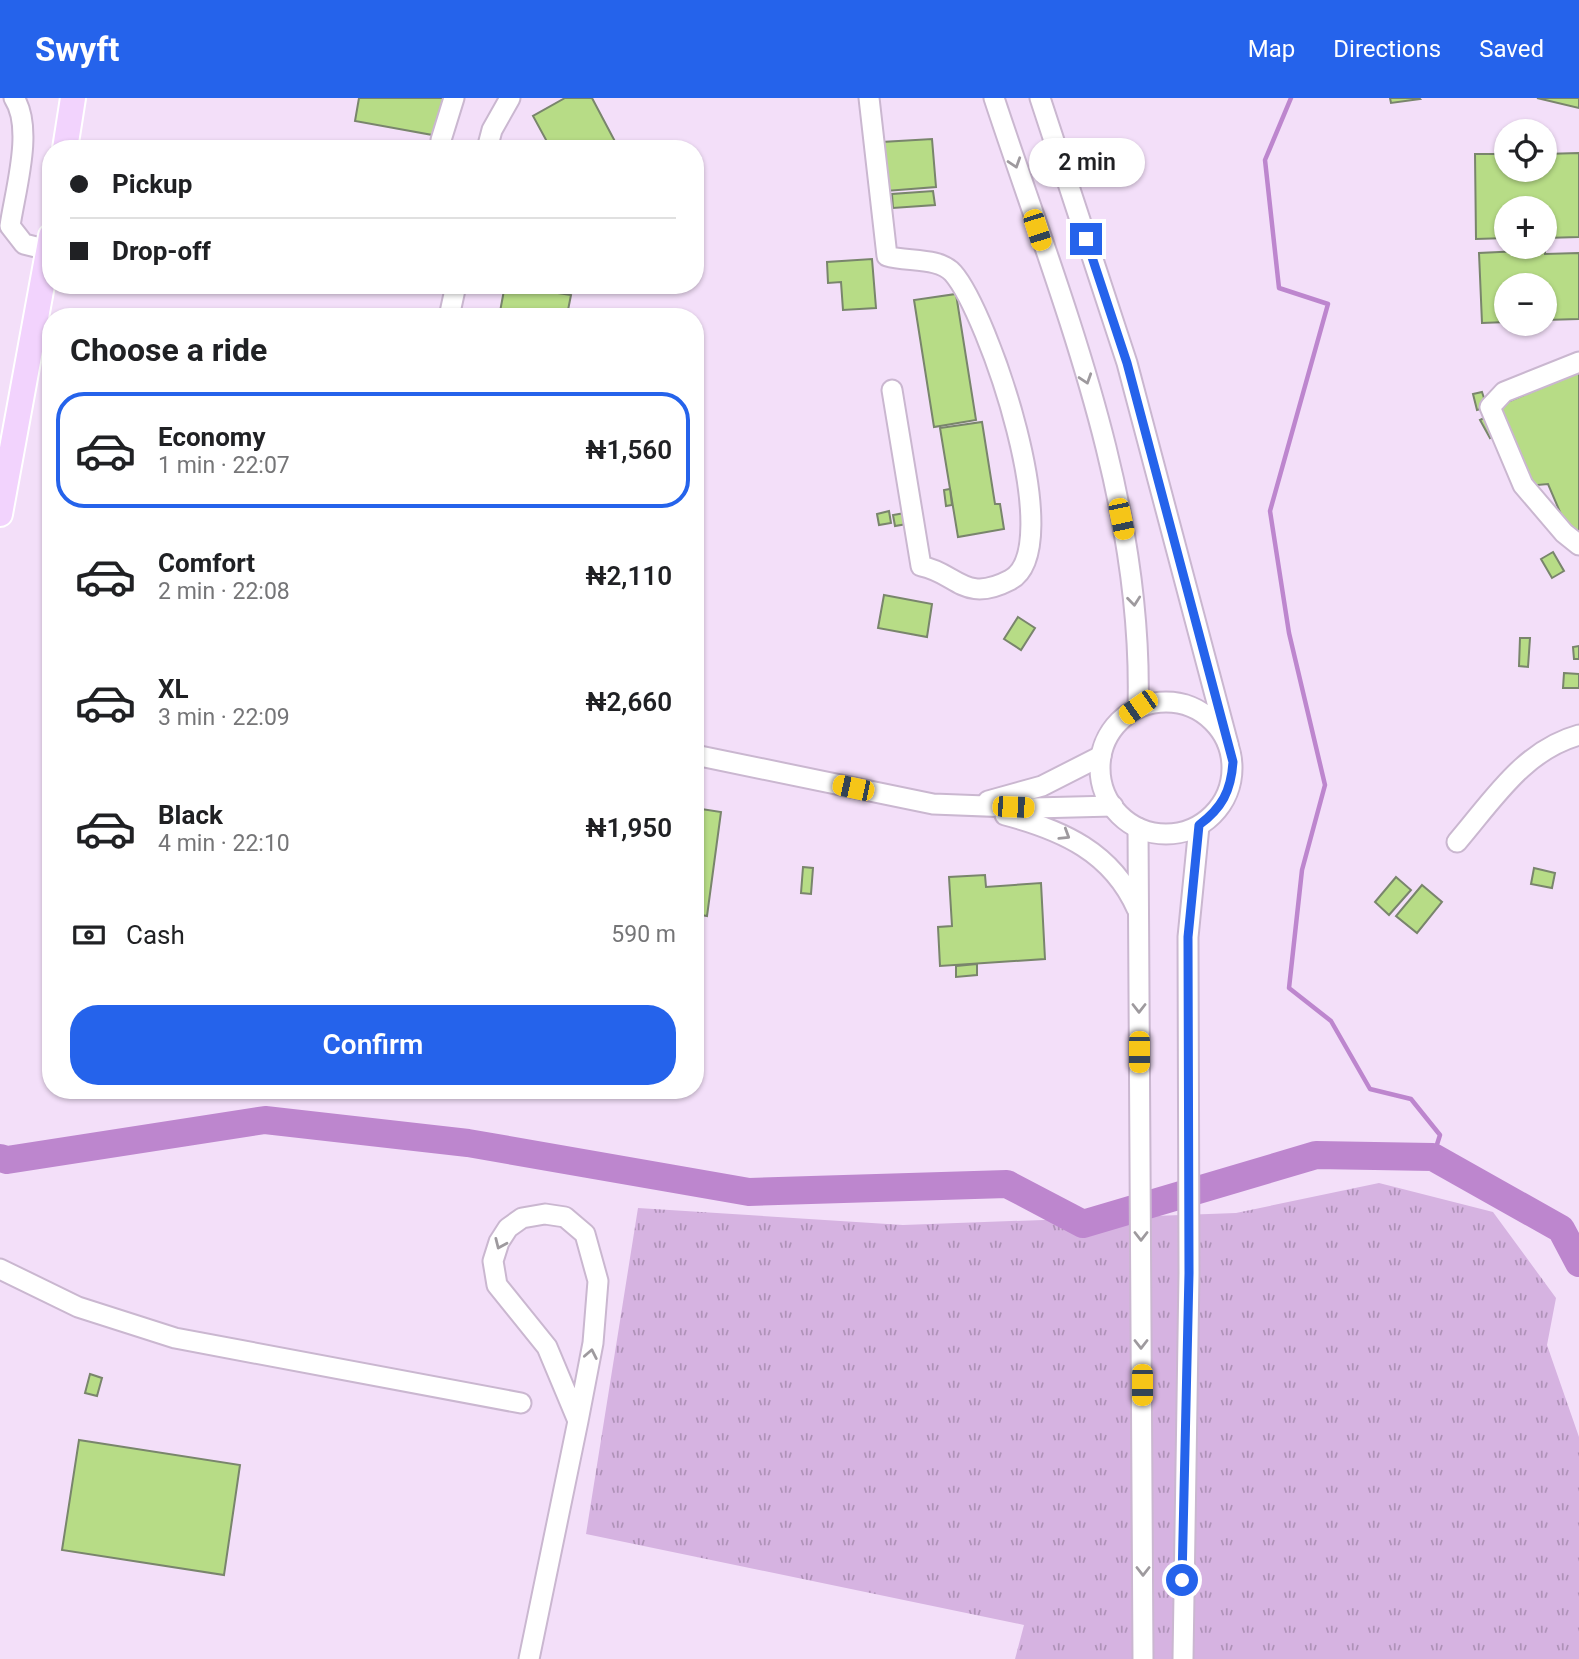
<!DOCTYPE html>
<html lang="en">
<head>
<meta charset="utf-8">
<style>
	:root { --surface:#fff; --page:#f6f6f6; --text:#202124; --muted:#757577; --line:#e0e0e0; --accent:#2563eb }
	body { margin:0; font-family:Roboto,sans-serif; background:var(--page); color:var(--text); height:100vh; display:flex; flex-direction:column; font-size:26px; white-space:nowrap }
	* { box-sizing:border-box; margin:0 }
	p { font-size:23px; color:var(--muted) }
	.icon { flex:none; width:38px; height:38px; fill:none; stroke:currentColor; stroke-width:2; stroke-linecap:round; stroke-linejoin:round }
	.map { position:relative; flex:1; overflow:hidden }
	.drawer { position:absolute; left:42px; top:210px; width:662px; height:791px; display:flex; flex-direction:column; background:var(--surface); border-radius:28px; box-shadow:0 2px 5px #0004 }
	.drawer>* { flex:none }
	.hud { position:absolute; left:42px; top:42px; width:662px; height:154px; border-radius:28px; box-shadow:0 2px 5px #0004; display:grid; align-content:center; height:154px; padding:0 28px; background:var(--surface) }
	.buttons { position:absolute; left:1494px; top:21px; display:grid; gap:14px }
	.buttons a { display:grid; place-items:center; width:63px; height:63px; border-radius:50%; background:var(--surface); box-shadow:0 2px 5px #0004; font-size:35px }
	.end { position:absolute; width:32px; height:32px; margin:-16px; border:9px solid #2563eb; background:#fff; box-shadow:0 0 0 4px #fff }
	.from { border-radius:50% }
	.bubble { position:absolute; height:49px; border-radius:24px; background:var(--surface); box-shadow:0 2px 5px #0004; font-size:23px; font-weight:600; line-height:49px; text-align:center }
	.car { position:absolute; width:21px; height:42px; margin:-21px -10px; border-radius:9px; box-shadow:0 0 5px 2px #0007; background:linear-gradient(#f5c518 24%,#345 0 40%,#f5c518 0 76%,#345 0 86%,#f5c518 0) }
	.hud b { display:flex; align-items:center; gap:24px; height:66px; font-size:26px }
	.hud b+b { border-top:2px solid var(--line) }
	.hud i { width:18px; height:18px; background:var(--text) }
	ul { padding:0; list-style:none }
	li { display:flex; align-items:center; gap:21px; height:116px; margin:0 14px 10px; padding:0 14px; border:4px solid transparent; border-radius:28px }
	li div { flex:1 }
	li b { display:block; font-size:26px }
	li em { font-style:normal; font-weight:600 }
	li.selected { border-color:var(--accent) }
	li>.icon { width:63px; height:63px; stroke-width:1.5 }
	h2 { padding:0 28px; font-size:32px; line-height:84px }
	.pay { display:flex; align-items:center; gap:18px; height:77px; padding:0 28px; font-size:26px }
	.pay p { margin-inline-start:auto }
	.primary-button { display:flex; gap:14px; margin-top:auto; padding:14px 28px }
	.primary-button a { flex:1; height:80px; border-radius:28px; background:var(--accent); color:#fff; font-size:28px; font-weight:600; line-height:80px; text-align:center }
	header { display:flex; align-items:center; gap:42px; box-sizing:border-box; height:98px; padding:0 35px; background:var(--accent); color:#fff }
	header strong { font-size:33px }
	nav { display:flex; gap:38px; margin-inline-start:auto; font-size:24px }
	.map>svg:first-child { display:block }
</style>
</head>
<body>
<header>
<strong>Swyft</strong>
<nav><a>Map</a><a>Directions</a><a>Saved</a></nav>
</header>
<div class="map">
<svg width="1579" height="1561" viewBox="0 0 1579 1561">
	<defs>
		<pattern id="grass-tufts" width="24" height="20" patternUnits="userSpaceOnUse" patternTransform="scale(1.75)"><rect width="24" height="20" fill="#d6b3e1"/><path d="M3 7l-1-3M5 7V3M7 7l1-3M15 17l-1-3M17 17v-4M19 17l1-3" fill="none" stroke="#af92b8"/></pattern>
	</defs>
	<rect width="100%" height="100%" fill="#f3dff9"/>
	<!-- grass -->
	<polygon fill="url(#grass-tufts)" points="1379,1085 1493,1114 1556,1200 1547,1247 1579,1339 1579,1561 1015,1561 1024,1527 586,1436 638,1110 903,1127 1236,1115"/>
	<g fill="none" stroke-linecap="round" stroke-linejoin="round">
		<!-- stream -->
		<polyline stroke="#bd86ce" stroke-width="4.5" points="1291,0 1265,62 1279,190 1328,206 1270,413 1289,535 1325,687 1302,772 1289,890 1331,923 1370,991 1411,1001 1440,1037 1433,1059"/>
		<!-- river -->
		<polyline stroke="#bd86ce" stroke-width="28" points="0,1060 7,1062 265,1022 468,1045 749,1094 1007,1086 1083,1126 1316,1057 1433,1059 1561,1131 1579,1165"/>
	</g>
	<!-- building -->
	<g fill="#b7dc86" stroke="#79856c" stroke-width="2">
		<polygon points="359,0 445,0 438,38 355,23"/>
		<polygon points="565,0 592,0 619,51 551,51 533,18"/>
		<polygon points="1390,0 1419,0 1420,1 1391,5"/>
		<polygon points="1537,0 1579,0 1579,10"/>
		<polygon points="932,41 936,89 886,93 882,44"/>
		<polygon points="1579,55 1579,139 1545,140 1545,110 1507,110 1507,140 1476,141 1475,56 1507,56 1507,72 1545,72 1545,56"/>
		<polygon points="933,93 935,107 893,110 892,96"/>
		<polygon points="1545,152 1545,156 1579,155 1579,221 1545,222 1545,187 1507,187 1507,224 1482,225 1479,155"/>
		<polygon points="872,161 876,210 843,212 841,184 828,185 827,164"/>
		<polygon points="505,187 571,197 567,217 573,219 499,219"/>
		<polygon points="956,196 976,322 934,329 914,202"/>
		<polygon points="1579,274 1579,439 1572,442 1548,386 1526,388 1493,310"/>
		<polygon points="1482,294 1487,309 1477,312 1473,296"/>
		<polygon points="1490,317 1500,334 1490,340 1480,322"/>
		<polygon points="982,324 995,406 1000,406 1004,431 958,439 940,330"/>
		<polygon points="950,391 952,407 946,408 944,392"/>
		<polygon points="889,413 891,425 879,427 877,416"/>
		<polygon points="905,415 907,426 895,428 893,417"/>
		<polygon points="1553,454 1564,473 1552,480 1541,461"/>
		<polygon points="884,497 932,506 927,539 878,530"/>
		<polygon points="1018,519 1035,530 1021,552 1004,541"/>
		<polygon points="695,528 701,529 699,543 695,543"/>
		<polygon points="1520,540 1530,540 1528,569 1519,568"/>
		<polygon points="1579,548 1579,561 1574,561 1573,549"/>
		<polygon points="1564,575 1579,576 1579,590 1563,590"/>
		<polygon points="695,710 721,714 707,818 695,816"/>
		<polygon points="803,769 813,770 811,796 801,795"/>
		<polygon points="1534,770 1555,775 1552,790 1531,786"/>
		<polygon points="985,777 986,789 1041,785 1045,861 940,868 938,829 952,828 949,779"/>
		<polygon points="1396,779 1411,792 1389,817 1375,804"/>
		<polygon points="1422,787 1442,804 1417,835 1396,818"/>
		<polygon points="977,866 977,877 956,879 956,868"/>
		<polygon points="90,1276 102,1280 97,1298 85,1295"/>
		<polygon points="79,1342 240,1367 224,1477 62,1452"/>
	</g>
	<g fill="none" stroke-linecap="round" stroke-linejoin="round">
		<!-- minor casing -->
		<g stroke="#cab7d0" stroke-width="23">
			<g id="minor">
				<path d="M14 0C34 30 15 93 10 128L24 146 48 152"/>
				<path d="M869 0 887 158C907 164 939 159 953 175 988 215 1069 451 1010 482 964 506 957 475 921 468L892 292"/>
				<path d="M994 0C1059 197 1144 398 1138 609"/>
				<polyline points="1040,0 1127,265 1228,646"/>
				<polyline points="442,51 441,42 454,0"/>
				<polyline points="487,51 492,32 510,0"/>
				<polyline points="449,219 456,187"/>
				<polyline points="1579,264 1504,294 1490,309 1523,387 1564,435 1579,447"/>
				<circle cx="1166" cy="670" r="66"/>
				<polyline points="695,657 933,706 1034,710 1113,708"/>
				<polyline points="988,703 1042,688 1101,658"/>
				<path d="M1005 717C1062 732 1112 754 1137 811"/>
				<polyline points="1138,730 1143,1561"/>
				<path d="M1457 744C1493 702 1524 652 1579 637"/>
				<polyline points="0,1171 78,1209 175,1240 521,1305"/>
				<polyline points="529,1561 578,1323 593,1245 598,1183 585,1136 565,1119 545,1116 522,1120 508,1130 499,1144 493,1163 497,1187 547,1249 578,1323"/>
				<polyline points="1183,1561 1189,1175 1188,839 1199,728"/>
			</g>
		</g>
		<!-- major casing -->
		<g stroke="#fff" stroke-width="28">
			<g id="major">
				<polyline points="65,51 73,0"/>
				<polyline points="0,416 51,138"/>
			</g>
		</g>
		<!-- minor -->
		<use href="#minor" stroke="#fff" stroke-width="19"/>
		<!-- major -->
		<use href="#major" stroke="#f2d3fd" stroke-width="24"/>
	</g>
	<!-- one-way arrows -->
	<defs><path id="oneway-chevron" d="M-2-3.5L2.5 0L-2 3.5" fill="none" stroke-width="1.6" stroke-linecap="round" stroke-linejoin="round" transform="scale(1.75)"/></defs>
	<g stroke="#9e9a9e">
		<use href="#oneway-chevron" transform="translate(1015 65) rotate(72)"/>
		<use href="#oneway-chevron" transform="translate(1086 281) rotate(72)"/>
		<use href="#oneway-chevron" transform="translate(1134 503) rotate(84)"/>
		<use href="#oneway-chevron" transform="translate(1065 737) rotate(32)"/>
		<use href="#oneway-chevron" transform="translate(1139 910) rotate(90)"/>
		<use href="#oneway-chevron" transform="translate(1141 1138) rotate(90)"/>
		<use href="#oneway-chevron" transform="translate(500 1146) rotate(114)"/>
		<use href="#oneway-chevron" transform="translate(1141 1246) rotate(90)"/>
		<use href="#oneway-chevron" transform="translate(591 1256) rotate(-79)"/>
		<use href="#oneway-chevron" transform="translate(1143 1473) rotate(90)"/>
	</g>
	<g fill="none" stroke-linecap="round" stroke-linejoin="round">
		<!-- route -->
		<path stroke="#2563eb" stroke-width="9" d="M1086 141 1127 265 1233 664C1231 693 1222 710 1199 727L1188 839 1189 1175 1182 1482"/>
	</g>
</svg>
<div class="buttons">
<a><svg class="icon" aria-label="locate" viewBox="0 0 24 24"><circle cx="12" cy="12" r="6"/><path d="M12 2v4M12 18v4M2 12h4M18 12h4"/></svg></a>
<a>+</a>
<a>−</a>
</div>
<i class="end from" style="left:1182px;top:1482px"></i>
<i class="end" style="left:1086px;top:141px"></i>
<div class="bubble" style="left:1029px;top:40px;width:116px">2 min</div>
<i class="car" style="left:1037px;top:132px;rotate:162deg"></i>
<i class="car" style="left:1121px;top:421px;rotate:168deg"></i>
<i class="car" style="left:1138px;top:609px;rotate:235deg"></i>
<i class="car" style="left:853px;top:690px;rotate:282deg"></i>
<i class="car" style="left:1013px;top:709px;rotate:92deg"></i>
<i class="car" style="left:1139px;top:954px;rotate:180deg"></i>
<i class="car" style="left:1142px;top:1287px;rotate:180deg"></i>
<div class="hud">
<b><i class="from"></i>Pickup</b>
<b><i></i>Drop-off</b>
</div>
<section class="drawer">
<h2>Choose a ride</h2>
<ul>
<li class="selected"><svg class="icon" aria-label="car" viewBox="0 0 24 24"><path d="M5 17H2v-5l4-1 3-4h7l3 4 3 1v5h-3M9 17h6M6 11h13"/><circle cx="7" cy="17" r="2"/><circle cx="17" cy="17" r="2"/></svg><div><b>Economy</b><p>1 min · 22:07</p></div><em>₦1,560</em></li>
<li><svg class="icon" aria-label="car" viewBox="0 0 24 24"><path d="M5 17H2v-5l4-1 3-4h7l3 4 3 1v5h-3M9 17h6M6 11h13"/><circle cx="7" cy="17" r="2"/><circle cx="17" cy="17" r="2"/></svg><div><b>Comfort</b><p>2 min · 22:08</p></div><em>₦2,110</em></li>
<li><svg class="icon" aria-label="car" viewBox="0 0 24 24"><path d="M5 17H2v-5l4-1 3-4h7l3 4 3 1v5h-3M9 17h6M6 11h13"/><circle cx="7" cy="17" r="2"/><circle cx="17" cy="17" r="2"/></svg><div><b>XL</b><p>3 min · 22:09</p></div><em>₦2,660</em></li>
<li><svg class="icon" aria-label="car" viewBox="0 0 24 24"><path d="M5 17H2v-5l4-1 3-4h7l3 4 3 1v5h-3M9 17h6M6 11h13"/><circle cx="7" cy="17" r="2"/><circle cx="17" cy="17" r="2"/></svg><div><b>Black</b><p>4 min · 22:10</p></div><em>₦1,950</em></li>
</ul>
<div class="pay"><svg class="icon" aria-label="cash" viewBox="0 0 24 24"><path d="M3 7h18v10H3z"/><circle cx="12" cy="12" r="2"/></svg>Cash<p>590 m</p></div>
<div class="primary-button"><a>Confirm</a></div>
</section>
</div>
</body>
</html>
